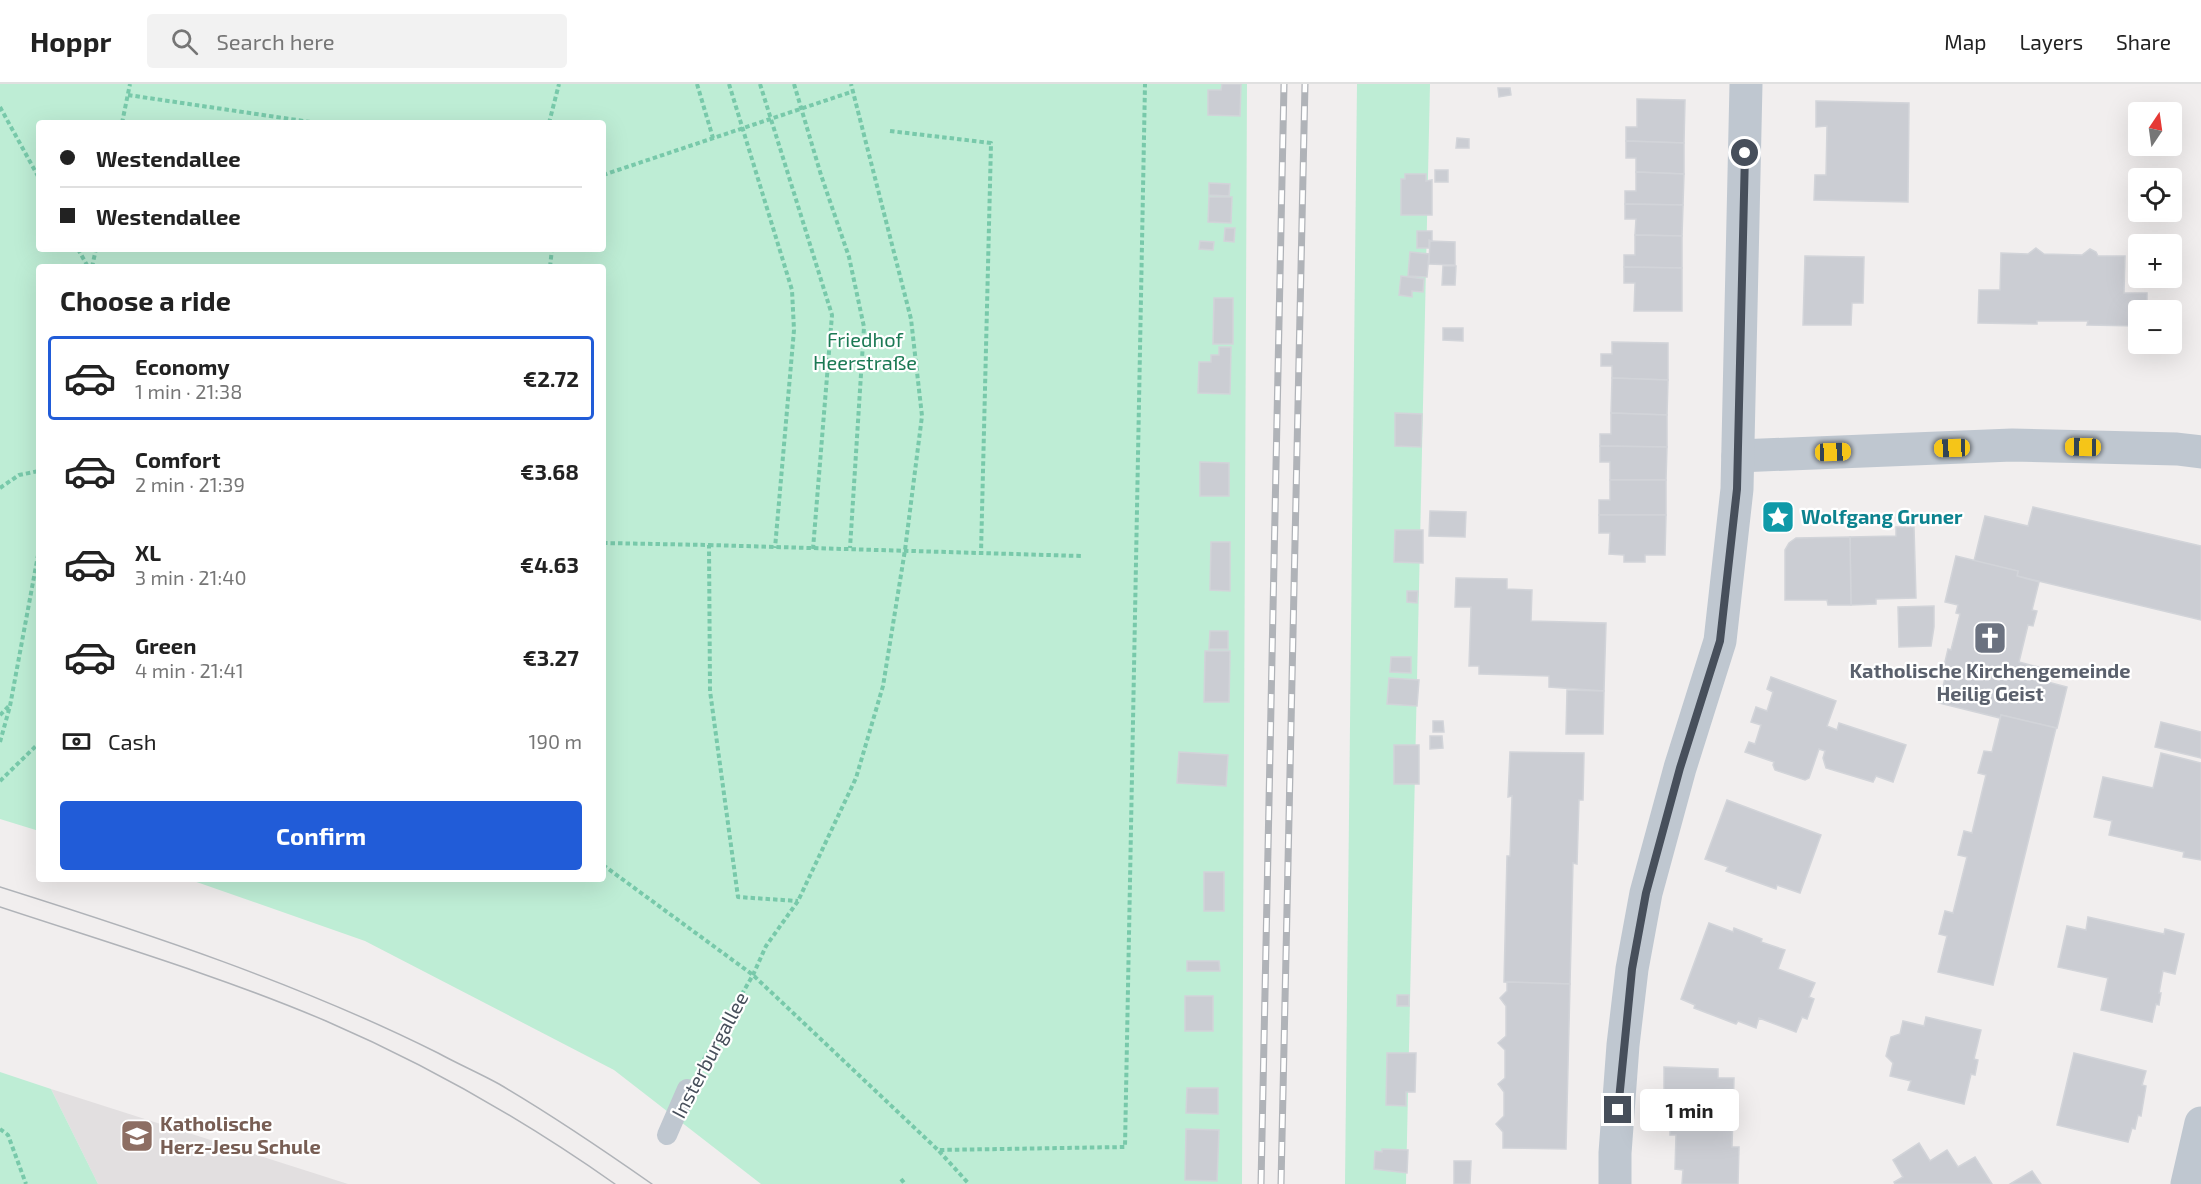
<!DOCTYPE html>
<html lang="en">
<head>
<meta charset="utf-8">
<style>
	:root { --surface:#fff; --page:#f2f2f2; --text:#222; --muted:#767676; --line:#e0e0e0; --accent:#215cd8 }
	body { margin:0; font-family:"Exo 2",sans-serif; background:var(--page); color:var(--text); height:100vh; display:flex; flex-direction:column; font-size:22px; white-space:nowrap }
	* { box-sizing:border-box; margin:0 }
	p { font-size:20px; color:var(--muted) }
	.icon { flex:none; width:33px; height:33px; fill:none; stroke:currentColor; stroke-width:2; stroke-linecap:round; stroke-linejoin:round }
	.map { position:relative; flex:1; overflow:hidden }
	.details { position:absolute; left:36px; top:180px; width:570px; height:618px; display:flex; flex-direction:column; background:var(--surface); border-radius:6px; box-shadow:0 6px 24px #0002 }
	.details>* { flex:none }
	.hud { position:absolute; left:36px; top:36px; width:570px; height:132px; border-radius:6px; box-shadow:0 6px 24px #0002; display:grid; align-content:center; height:132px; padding:0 24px; background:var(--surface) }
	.needle { width:39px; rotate:13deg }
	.controls { position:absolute; left:2128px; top:18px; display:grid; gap:12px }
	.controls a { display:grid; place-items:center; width:54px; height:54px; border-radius:6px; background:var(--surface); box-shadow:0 6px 24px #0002; font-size:30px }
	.end { position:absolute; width:27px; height:27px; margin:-14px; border:8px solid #474f5b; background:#fff; box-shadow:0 0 0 3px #fff }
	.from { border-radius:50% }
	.bubble { position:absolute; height:42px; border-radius:6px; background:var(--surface); box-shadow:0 6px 24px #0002; font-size:20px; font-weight:700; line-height:42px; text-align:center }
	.car { position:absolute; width:18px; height:36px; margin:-18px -9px; border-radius:8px; box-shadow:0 0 4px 2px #0007; background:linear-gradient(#f5c518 24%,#345 0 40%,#f5c518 0 76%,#345 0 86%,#f5c518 0) }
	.hud b { display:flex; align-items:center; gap:21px; height:57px; font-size:22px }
	.hud b+b { border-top:2px solid var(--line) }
	.hud i { width:15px; height:15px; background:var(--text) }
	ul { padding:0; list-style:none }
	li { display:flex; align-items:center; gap:18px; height:84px; margin:0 12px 9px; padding:0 12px; border:3px solid transparent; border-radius:6px }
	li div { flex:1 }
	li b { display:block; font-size:22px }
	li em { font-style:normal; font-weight:700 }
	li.current { border-color:var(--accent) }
	li>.icon { width:54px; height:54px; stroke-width:1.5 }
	h2 { padding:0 24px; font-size:27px; line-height:72px }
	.pay { display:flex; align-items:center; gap:15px; height:66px; padding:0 24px; font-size:22px }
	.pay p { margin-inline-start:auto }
	.cta { display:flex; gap:12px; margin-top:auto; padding:12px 24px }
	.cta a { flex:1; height:69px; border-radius:6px; background:var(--accent); color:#fff; font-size:24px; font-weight:700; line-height:69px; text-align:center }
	header { display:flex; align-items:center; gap:36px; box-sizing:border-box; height:84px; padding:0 30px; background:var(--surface); border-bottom:2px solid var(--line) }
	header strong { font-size:28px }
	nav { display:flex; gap:33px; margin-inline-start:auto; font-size:21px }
	.search { width:420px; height:54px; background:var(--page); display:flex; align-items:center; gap:15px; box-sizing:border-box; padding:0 21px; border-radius:6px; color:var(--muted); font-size:22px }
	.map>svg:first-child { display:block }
</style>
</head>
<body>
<header>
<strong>Hoppr</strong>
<div class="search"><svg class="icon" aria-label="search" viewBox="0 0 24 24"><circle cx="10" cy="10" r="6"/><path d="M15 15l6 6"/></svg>Search here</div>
<nav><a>Map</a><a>Layers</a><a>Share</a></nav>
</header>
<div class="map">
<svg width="2201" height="1100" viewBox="0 0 2201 1100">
	<rect width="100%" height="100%" fill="#f1eeee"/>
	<!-- education -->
	<polygon fill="#e2dfe0" points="51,1005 348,1100 98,1100"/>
	<!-- green -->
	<g fill="#beedd5" fill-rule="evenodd">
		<path d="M0 0H1247L1242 1100H761L614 986 365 857 188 795H603V183H39V747L0 735ZM39 39H603V165H39Z"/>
		<polygon points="1357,0 1430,0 1406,1100 1345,1100"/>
		<polygon points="0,988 51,1005 98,1100 0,1100"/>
	</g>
	<!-- building -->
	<g fill="#cbcdd3" stroke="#d2d4d9" stroke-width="1.5">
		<polygon points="1222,0 1241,0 1240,32 1208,31 1208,6 1221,6"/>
		<polygon points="1498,4 1510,4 1511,11 1499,13"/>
		<polygon points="1637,15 1685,16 1684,59 1626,57 1626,43 1637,43"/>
		<polygon points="1816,17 1909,19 1908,118 1814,116 1815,91 1826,91 1827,42 1816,43"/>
		<polygon points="1457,54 1469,55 1469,64 1456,64"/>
		<polygon points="1626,57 1684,59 1684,90 1636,88 1636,74 1626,74"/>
		<rect x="1435" y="86" width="13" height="12"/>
		<polygon points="1636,88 1684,90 1683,121 1625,120 1625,107 1636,107"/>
		<polygon points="1405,90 1426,90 1426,97 1432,96 1432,131 1401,131 1401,95 1405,95"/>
		<polygon points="1209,99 1230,100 1229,112 1209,111"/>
		<polygon points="1209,113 1232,113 1231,139 1208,138"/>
		<polygon points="1625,120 1683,121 1682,152 1635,151 1636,135 1625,135"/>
		<polygon points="1225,144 1235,144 1234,158 1224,157"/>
		<polygon points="1417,147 1432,147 1432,157 1429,156 1429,164 1417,164"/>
		<polygon points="1635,151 1682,152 1682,184 1624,183 1624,171 1635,171"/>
		<polygon points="1200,157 1214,158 1213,166 1199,165"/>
		<polygon points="1430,157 1455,158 1455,181 1429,180"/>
		<polygon points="2036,164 2044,170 2082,171 2090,165 2096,168 2098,172 2125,172 2124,209 2147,209 2147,226 2139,226 2139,242 2087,241 2088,237 2037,237 2037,240 1978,239 1979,206 2000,206 2001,169 2028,170"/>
		<polygon points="1410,168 1429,170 1427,193 1408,192"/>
		<polygon points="1805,172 1864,173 1863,219 1852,219 1851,241 1803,241"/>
		<polygon points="1443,182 1456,182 1455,201 1442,201"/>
		<polygon points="1624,183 1682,184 1682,227 1634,227 1635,199 1624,199"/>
		<polygon points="1401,192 1424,195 1423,208 1412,207 1412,213 1399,211"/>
		<polygon points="1214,214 1233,214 1233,260 1213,260"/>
		<polygon points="1443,244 1463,244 1463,257 1443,256"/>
		<polygon points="1612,258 1668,259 1668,296 1612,294 1612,282 1601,282 1601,270 1612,270"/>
		<polygon points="1219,263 1231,263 1230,310 1198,309 1199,278 1211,278 1211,271 1219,271"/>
		<polygon points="1612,294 1668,296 1667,331 1611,329"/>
		<polygon points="1395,329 1422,330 1421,363 1395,362"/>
		<polygon points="1611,329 1667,331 1667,363 1600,362 1600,350 1611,350"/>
		<polygon points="1600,362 1667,363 1666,396 1610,396 1610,378 1600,378"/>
		<polygon points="1200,378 1229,379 1229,412 1200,412"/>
		<polygon points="1610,396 1666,396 1666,431 1599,431 1599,416 1610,416"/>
		<polygon points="2033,423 2201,462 2201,536 2017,492 2018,487 1974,477 1985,432 2028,442"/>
		<polygon points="1430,427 1466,428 1465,453 1429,452"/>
		<polygon points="1599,431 1666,431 1665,471 1645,471 1645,478 1624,478 1624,471 1609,470 1610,449 1599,449"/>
		<polygon points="1896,443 1914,443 1916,514 1876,515 1876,520 1851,521 1850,453 1896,452"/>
		<polygon points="1395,446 1423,446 1423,479 1394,478"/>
		<polygon points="1850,453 1851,521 1828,521 1827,516 1785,516 1785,466 1789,459 1796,454"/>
		<polygon points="1211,458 1230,458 1230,507 1210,506"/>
		<polygon points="1956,472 2018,487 2017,492 2039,498 2032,526 2037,527 2033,542 2028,541 2019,578 2042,584 2040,596 2067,603 2057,644 2001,631 2000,634 1939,619 1948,582 1944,582 1948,565 1951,566 1960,530 1956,529 1958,521 1945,518"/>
		<polygon points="1456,494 1507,495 1507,505 1532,506 1531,537 1606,539 1604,607 1549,603 1549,592 1479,590 1479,582 1469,582 1471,523 1455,523"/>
		<polygon points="1407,507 1418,507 1417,519 1407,518"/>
		<polygon points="1934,522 1934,543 1931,562 1899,563 1898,523"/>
		<polygon points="1210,547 1228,547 1228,565 1209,565"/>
		<polygon points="1205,567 1230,567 1229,618 1204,618"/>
		<polygon points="1391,573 1411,573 1411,589 1390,588"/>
		<polygon points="1771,593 1836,617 1827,642 1837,646 1839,639 1906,661 1893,698 1876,692 1873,698 1826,684 1823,674 1825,667 1819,665 1809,694 1805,696 1775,686 1773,681 1774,678 1745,668 1749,658 1755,660 1761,641 1751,638 1756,623 1767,627 1773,608 1767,605"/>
		<polygon points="1389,594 1419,596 1417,622 1387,620"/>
		<polygon points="1567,606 1604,607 1603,650 1566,650"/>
		<polygon points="2001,631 2056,644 1993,901 1938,888 1947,852 1939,850 1945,827 1953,829 1967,773 1958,771 1964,747 1972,749 1986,691 1978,689 1984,667 1992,668"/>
		<polygon points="1433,637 1443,637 1444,648 1433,648"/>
		<polygon points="2161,638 2201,648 2201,674 2155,663"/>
		<polygon points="1430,652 1442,652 1443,664 1430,665"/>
		<rect x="1394" y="661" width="25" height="39"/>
		<polygon points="1179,668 1228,671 1226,702 1177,699"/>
		<polygon points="1510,668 1584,669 1583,716 1579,716 1577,780 1573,779 1570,900 1504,898 1507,772 1510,772 1512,712 1508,713"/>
		<polygon points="2161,669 2201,679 2201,776 2183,773 2184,768 2109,751 2112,737 2094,733 2103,693 2153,704"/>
		<polygon points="1727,716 1821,751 1800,809 1777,801 1776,805 1726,787 1728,783 1705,775"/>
		<rect x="1204" y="788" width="20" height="39"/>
		<polygon points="2088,833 2164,850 2165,845 2184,850 2175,890 2163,887 2159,909 2161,909 2159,921 2156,920 2152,938 2101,926 2108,894 2058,883 2067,842 2086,846"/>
		<polygon points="1709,839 1733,848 1734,844 1762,855 1761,858 1785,866 1778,885 1815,899 1809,913 1814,915 1807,935 1802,933 1796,948 1759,934 1756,944 1738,937 1736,940 1694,924 1695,921 1681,915"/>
		<polygon points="1187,877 1219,877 1220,887 1187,887"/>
		<polygon points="1507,898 1570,900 1566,1065 1503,1064 1503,1048 1496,1040 1504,1032 1504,1008 1498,1000 1505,994 1505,966 1498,959 1506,952 1506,922 1500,914 1507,907"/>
		<rect x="1397" y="911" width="12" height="11"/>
		<rect x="1185" y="912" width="28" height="35"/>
		<polygon points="1926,933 1981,946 1974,975 1978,976 1975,991 1971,990 1964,1020 1908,1006 1911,997 1890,992 1893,979 1886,972 1891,953 1900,950 1903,937 1924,942"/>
		<polygon points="1387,969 1416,969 1415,1008 1406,1008 1406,1022 1386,1021"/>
		<polygon points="2074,969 2146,987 2142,1001 2146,1002 2141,1032 2138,1031 2135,1045 2132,1044 2128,1058 2057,1041"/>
		<polygon points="1664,983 1718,985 1718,994 1734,994 1732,1063 1739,1063 1738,1100 1682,1100 1683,1086 1675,1085 1676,1051 1670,1051 1671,1007 1664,1007"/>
		<polygon points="1187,1004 1218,1004 1218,1030 1186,1029"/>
		<polygon points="1186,1045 1219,1046 1217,1097 1185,1096"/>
		<polygon points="1919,1059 1930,1077 1947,1066 1958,1083 1975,1073 1992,1100 1895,1100 1894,1098 1903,1093 1893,1076"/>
		<polygon points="1382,1065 1408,1066 1407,1089 1374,1085 1375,1067 1382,1068"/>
		<polygon points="1454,1077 1471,1077 1470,1100 1454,1100"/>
		<polygon points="2032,1087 2041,1100 2010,1100"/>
	</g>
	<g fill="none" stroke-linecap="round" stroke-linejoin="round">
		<!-- path -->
		<g stroke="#78c9aa" stroke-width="4" stroke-dasharray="4.5 3" stroke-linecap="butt">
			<polyline points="697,0 713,54"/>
			<polyline points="729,0 792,206 794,246 775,464"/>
			<polyline points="760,0 832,231 813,465"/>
			<polyline points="794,0 821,91 849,173 864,243 850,464"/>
			<polyline points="128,11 317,39"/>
			<polyline points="0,23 39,94"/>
			<polyline points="122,39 130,0"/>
			<polyline points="549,39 559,0"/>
			<polyline points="890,47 991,59 981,469"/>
			<polyline points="603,91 854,7"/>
			<polyline points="78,165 88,183"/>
			<polyline points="92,183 96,165"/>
			<polyline points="550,183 552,165"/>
			<polyline points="0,404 19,391 39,387"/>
			<polyline points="603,459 709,461 710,607 738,813 798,817"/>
			<polyline points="709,461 1081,472"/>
			<polyline points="0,631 9,622"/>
			<polyline points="0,658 10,622 39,466"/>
			<polyline points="0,697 39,659"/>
			<polyline points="603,781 753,891 938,1066 1125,1063 1145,0"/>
			<polyline points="700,982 753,891 766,862 798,817 856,694 883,602 905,466 922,332 911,235 851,0"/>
			<polyline points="0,1045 8,1051 26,1100"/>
			<polyline points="939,1067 969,1100"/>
			<polyline points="901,1095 905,1100"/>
		</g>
		<!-- service -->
		<polyline stroke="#bfc7d0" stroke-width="20" points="667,1051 687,1005"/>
		<!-- minor -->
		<g stroke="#bfc7d0" stroke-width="33">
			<polyline points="1738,372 2012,361 2177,365 2201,368"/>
			<polyline points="1615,1100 1615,1069 1623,961 1632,885 1646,809 1680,684 1720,557 1737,405 1746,0"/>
			<polyline points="2187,1100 2201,1039"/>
		</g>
		<!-- tram -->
		<g stroke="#b0b3b8" stroke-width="1.5">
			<path d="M0 803C149 850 298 899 438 969 458 980 479 989 499 1000 552 1031 602 1065 652 1100"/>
			<path d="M0 823C109 859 220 892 326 937 428 981 524 1036 615 1100"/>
		</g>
		<!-- rail casing -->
		<g stroke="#b0b3b8" stroke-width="7">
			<g id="rail">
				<polyline points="1261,1100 1284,0"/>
				<polyline points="1281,1100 1305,0"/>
			</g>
		</g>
		<!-- rail -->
		<use href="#rail" stroke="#fff" stroke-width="4.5" stroke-dasharray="14" stroke-linecap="butt"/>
	</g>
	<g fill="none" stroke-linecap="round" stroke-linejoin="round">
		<!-- route -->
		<polyline stroke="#474f5b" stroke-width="8" points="1618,1026 1632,885 1646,809 1680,684 1720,557 1737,405 1745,69"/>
	</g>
	<!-- icons -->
	<defs>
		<g id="sight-square" transform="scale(1.725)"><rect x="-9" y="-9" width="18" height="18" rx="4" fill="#0f9aa8" stroke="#fff"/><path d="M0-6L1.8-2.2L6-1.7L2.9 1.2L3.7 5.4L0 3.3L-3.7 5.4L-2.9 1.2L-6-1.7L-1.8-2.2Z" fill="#fff"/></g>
		<g id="church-square" transform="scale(1.725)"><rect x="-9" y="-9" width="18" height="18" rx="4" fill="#6b7280" stroke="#fff"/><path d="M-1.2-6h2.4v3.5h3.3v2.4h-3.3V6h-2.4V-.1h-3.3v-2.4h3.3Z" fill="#fff"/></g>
		<g id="school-square" transform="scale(1.725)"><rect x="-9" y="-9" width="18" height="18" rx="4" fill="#8d6e63" stroke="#fff"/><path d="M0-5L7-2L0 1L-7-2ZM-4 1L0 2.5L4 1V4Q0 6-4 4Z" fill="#fff"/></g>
	</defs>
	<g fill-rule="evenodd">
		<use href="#sight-square" x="1778" y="433"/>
		<use href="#church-square" x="1990" y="554"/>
		<use href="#school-square" x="137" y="1052"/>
	</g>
	<g text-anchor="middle" stroke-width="4.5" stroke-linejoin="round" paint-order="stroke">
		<!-- park labels -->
		<g font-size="20" fill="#1b7954" stroke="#fff">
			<text x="865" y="263">Friedhof<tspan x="865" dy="23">Heerstraße</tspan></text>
		</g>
		<!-- culture labels -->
		<g font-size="20" font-weight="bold" fill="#0d838f" stroke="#fff" text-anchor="start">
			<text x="1801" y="440">Wolfgang Gruner</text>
		</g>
		<!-- worship labels -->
		<g font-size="20" font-weight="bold" fill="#5b616d" stroke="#fff">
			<text x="1990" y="594">Katholische Kirchengemeinde<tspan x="1990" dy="23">Heilig Geist</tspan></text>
		</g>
		<!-- street labels -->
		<g font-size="20" fill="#474f5b" stroke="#fff">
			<text transform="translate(710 971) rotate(-62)" y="7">Insterburgallee</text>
		</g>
		<!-- education labels -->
		<g font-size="20" font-weight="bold" fill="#785e54" stroke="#fff" text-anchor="start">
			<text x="160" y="1047">Katholische<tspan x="160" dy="23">Herz-Jesu Schule</tspan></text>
		</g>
	</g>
</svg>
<div class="controls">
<a><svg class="needle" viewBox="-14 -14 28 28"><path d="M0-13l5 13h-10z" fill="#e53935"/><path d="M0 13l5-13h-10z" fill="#767676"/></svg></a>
<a><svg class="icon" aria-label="locate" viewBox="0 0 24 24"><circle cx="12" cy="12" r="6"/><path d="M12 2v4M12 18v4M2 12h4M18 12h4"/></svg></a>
<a>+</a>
<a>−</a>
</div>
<i class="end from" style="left:1745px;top:69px"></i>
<i class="end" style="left:1618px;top:1026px"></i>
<div class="bubble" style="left:1640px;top:1005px;width:99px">1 min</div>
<i class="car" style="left:2083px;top:363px;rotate:271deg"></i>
<i class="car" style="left:1952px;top:364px;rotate:268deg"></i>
<i class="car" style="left:1833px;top:368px;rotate:88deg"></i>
<div class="hud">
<b><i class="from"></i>Westendallee</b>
<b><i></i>Westendallee</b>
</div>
<section class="details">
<h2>Choose a ride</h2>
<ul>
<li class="current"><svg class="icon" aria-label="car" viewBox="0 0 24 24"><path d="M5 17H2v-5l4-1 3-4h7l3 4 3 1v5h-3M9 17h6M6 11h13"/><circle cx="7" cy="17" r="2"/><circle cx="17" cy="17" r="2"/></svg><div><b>Economy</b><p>1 min · 21:38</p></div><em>€2.72</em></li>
<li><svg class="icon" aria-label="car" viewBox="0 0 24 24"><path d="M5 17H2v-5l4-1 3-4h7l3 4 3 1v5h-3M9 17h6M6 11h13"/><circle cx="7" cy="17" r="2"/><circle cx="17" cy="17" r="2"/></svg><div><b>Comfort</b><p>2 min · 21:39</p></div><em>€3.68</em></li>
<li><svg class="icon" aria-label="car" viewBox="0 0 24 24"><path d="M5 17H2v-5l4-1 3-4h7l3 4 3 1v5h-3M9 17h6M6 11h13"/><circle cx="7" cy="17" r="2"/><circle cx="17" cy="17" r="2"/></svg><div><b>XL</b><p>3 min · 21:40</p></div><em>€4.63</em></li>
<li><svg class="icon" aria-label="car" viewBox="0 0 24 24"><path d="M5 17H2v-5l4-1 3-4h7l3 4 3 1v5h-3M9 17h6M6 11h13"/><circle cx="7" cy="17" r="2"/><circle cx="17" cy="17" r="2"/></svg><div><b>Green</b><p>4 min · 21:41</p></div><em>€3.27</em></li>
</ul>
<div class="pay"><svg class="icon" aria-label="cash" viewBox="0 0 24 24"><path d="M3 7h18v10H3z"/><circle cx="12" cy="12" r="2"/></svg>Cash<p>190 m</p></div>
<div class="cta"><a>Confirm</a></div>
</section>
</div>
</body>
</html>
